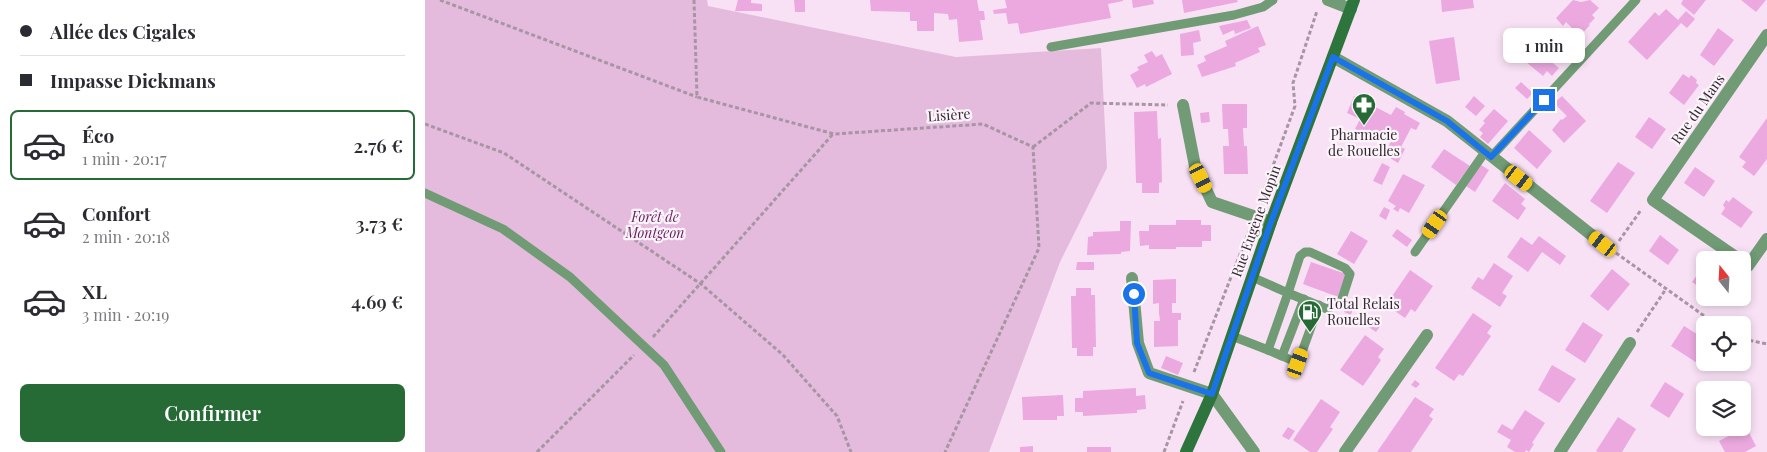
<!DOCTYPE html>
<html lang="fr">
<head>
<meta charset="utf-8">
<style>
	:root { --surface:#fff; --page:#f7f7f7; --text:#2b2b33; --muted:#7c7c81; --line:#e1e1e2; --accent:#266a35 }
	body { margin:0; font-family:"Playfair Display",serif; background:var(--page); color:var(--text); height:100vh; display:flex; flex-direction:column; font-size:19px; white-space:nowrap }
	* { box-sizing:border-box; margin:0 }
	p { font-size:16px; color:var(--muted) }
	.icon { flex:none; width:28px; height:28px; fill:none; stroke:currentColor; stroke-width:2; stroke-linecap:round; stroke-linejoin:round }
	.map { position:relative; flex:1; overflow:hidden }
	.panel { display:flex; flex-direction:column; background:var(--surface); width:425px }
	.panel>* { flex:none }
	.guide { display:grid; align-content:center; height:110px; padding:0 20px; background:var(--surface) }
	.needle { width:32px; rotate:342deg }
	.tools { position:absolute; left:1271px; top:251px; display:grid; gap:10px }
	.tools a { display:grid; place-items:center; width:55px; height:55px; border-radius:8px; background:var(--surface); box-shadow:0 2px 8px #0003; font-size:25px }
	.end { position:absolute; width:22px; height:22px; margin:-11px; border:6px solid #1a73e8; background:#fff; box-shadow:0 0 0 2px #fff }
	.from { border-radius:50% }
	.bubble { position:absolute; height:35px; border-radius:8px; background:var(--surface); box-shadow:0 2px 8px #0003; font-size:16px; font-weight:600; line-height:35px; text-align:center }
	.car { position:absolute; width:15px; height:30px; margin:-15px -8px; border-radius:6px; box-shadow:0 0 4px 1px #0007; background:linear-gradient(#f5c518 24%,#345 0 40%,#f5c518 0 76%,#345 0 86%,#f5c518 0) }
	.guide b { display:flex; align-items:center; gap:18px; height:48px; font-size:19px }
	.guide b+b { border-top:1px solid var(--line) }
	.guide i { width:12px; height:12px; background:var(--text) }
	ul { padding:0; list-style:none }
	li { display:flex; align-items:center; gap:15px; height:70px; margin:0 10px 8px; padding:0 10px; border:2px solid transparent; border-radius:8px }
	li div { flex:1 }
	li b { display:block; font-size:19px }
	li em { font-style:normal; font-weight:600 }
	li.active { border-color:var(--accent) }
	li>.icon { width:45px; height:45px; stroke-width:1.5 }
	.primary-button { display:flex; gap:10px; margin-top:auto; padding:10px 20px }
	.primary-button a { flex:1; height:58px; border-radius:8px; background:var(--accent); color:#fff; font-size:20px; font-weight:600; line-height:58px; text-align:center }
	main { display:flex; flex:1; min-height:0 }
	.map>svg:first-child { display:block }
</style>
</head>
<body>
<main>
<section class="panel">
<div class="guide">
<b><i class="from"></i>Allée des Cigales</b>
<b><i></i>Impasse Dickmans</b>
</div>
<ul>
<li class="active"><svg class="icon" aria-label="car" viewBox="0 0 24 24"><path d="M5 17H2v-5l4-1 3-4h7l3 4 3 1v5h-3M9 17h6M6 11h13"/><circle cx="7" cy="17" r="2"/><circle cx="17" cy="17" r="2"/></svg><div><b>Éco</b><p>1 min · 20:17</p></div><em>2.76 €</em></li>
<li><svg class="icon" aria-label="car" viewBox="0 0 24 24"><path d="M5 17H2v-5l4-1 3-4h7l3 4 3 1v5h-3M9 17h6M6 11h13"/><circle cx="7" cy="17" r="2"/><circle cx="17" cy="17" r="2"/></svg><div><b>Confort</b><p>2 min · 20:18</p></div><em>3.73 €</em></li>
<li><svg class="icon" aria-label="car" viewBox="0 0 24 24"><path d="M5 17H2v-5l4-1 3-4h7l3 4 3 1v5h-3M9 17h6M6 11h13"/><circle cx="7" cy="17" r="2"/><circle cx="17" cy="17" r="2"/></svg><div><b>XL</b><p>3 min · 20:19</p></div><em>4.69 €</em></li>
</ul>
<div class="primary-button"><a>Confirmer</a></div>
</section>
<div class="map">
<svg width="1342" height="452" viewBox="0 0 1342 452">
	<rect width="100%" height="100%" fill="#f9e1f5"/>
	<!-- green -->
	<polygon fill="#e4bbdd" points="0,0 282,0 283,6 531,57 676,48 682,168 635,262 564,452 0,452"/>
	<!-- building -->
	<g fill="#eba9e0">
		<polygon points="313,0 326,0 326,3 337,4 337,11 310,11"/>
		<polygon points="369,0 380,0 380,12 370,12"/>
		<polygon points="445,0 552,0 554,11 559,11 560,20 555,20 558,40 534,42 532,19 524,20 523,14 509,13 509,31 492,31 492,21 485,21 485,12 446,11"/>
		<polygon points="580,0 698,0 698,1 683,4 686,18 595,34 593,23 583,24 581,13 569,14 568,10 582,8"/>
		<polygon points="707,0 728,0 729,4 708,8"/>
		<polygon points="757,0 812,0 813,2 759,13"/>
		<polygon points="1016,0 1048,0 1049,8 1017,12"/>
		<polygon points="1148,0 1156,2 1165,0 1174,8 1167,15 1170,18 1164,24 1165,25 1155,36 1141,22 1138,26 1131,18"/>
		<polygon points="1258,0 1281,0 1269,15 1256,4"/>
		<polygon points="1316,0 1341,0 1331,12"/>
		<polygon points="1241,9 1253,20 1261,11 1270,19 1262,28 1256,23 1222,60 1203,42 1230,12 1234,16"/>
		<polygon points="822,20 826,28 810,34 809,30 798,35 794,26"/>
		<polygon points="833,26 841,45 833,48 835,52 810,63 811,66 777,77 772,65 781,61 779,56 802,46 800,41"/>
		<polygon points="1293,28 1309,40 1289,66 1275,55"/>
		<polygon points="774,30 776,41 768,43 769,55 756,56 755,34"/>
		<polygon points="1029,37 1035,80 1011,84 1004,41"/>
		<polygon points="1112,50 1134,68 1127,76 1122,71 1118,76 1101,62"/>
		<polygon points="727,51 731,57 737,54 747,74 721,87 720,84 712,88 705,75 714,70 712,67 723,62 719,55"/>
		<polygon points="1258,74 1264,78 1266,75 1272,80 1271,83 1274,85 1259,105 1244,93"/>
		<polygon points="1096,82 1108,93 1102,99 1090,88"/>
		<polygon points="929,96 966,115 971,107 980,112 979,114 995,123 991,130 986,128 976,147 980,149 973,163 960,155 966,141 956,136 954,141 930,129 935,119 922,113"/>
		<polygon points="1049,96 1060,106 1051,116 1040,107"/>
		<polygon points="1137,96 1161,121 1139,143 1127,130 1136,119 1137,120 1142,116 1129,103"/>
		<polygon points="797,104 822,104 822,128 818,128 819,146 822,146 823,174 799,174 798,146 804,146 803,129 798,129"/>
		<polygon points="1069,109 1083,121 1063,144 1055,137 1058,133 1054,130 1060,123 1058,121"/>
		<polygon points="732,111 733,139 736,138 737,182 734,183 734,193 717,193 717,183 711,183 709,112"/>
		<polygon points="784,112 785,122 776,123 775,113"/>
		<polygon points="1224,117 1241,129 1227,149 1210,137"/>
		<polygon points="1342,118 1342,159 1329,176 1317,167 1321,162 1314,157"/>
		<polygon points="1104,130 1127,151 1112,169 1089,148"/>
		<polygon points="1019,149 1045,166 1031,185 1006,167"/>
		<polygon points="1193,162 1210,173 1182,213 1165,201"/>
		<polygon points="957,163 965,167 957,185 948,181"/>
		<polygon points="1056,165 1064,170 1050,192 1041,186"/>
		<polygon points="1270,167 1290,181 1279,197 1259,183"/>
		<polygon points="978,174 1000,185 984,213 975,208 973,212 968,209 971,206 963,201"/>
		<polygon points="1080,183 1100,199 1096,204 1101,208 1093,220 1067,201"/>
		<polygon points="1308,197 1328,212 1316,228 1296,214 1300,208 1298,205 1301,200 1304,202"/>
		<polygon points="959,207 965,210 961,220 954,216"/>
		<polygon points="751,220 776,220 776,225 786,225 786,241 777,241 777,247 751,247 751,249 724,249 724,245 715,246 714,231 724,231 724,225 751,225"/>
		<polygon points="695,221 706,221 705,251 696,252 696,254 662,255 663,237 668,236 668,232 695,231"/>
		<polygon points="972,229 987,240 982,247 967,236"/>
		<polygon points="926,231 943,241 929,264 912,254"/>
		<polygon points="1235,235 1254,250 1243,265 1224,251"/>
		<polygon points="1114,236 1141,256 1135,265 1117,252 1103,272 1082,257 1096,237 1107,245"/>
		<polygon points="652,262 669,262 669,270 651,270"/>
		<polygon points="886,262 921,274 913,297 878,284"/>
		<polygon points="1069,263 1088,276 1077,293 1082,296 1075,307 1046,288 1053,277 1058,280"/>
		<polygon points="1280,264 1280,291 1267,282"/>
		<polygon points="1187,269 1205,284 1183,311 1165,296"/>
		<polygon points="985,270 1008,286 990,312 986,309 980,318 961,305"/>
		<polygon points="751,279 751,303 747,303 747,313 756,313 756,320 753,320 753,346 729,347 729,321 735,321 734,313 734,303 728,304 728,280"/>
		<polygon points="651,288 666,288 666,295 670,295 671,347 668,347 668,356 652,356 652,348 647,348 646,296 651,296"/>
		<polygon points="922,302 929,305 926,315 919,312"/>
		<polygon points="1048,313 1067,326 1062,333 1066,336 1038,376 1034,374 1029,381 1010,368"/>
		<polygon points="947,318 956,325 951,332 942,326"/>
		<polygon points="1158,322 1178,335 1160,363 1140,350"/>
		<polygon points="1259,326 1280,339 1280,350 1272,363 1246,346"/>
		<polygon points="940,335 959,349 953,357 956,360 938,386 915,370"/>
		<polygon points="741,356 758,363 753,375 736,368"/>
		<polygon points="1127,365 1151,379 1134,403 1113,390"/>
		<polygon points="990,380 995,384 991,388 986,385"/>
		<polygon points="1240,382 1259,394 1244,418 1225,406"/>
		<polygon points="711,388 711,396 720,395 721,409 712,410 712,413 658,416 658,412 650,412 650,398 658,398 658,391"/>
		<polygon points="638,395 639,416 632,416 632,420 598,420 597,397"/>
		<polygon points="990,397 1009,409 1004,416 1008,419 986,452 952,452"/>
		<polygon points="896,399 915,412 905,427 908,429 892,452 885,452 868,440"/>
		<polygon points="1100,410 1120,423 1107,443 1109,444 1104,452 1101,450 1100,452 1090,452 1082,447 1086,440 1072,432 1077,424 1087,430"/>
		<polygon points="1193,417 1211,429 1197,452 1173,452 1171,451"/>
		<polygon points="863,427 870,431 864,440 857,436"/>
		<polygon points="1321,427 1331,446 1320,452 1300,452 1294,441"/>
		<polygon points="608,446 608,452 595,452 595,447"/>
		<rect x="662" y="447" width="24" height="5"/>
	</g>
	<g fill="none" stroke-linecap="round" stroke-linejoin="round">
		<!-- path -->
		<g stroke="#a795a4" stroke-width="3" stroke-dasharray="4 2.5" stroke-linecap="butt">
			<polyline points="15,0 272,97"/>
			<polyline points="269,0 272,97 409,134 558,124 608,147 614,248 520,452"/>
			<polyline points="0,124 79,153 276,284 358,355 412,416 426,452"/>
			<polyline points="608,147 666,103 743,105"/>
			<polyline points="835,201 870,106 868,83 892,11"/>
			<polyline points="1194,241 1216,210"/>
			<polyline points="1191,253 1292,325"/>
			<polyline points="1212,332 1241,289"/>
			<polyline points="228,337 408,134"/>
			<polyline points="1318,339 1342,344"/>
			<polyline points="769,372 824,231"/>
			<polyline points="112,452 209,355"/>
			<polyline points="739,452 758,401"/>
		</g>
		<!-- service -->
		<g stroke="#709b75" stroke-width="9">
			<polyline points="626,47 809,15 838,7 848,0"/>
			<polyline points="1066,157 1211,0"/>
			<polyline points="0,193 78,229 145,277 239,365 296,452"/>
			<polygon points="880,252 885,252 920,268 925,274 916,302 902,309 863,293 875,256"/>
			<polyline points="990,252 1060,152"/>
			<polyline points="807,336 843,350 863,293 827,277"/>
			<polyline points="843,350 857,356 879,299"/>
			<polyline points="857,356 873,363 894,305"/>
		</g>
		<!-- minor -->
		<g stroke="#709b75" stroke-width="12">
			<polyline points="908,57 1022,121 1178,244"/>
			<polyline points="758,105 770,166 787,202 846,222"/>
			<polyline points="1315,260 1228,200 1342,35"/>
			<polyline points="1318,262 1323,266 1342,239"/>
			<polyline points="707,278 713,343 724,373 787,394"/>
			<polyline points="920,452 1002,335"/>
			<polyline points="1135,452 1205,343"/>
		</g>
		<!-- tertiary -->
		<g stroke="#709b75" stroke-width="12">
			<polyline points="903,0 926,9"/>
			<polyline points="787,394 829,452"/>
		</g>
		<!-- secondary -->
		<polyline stroke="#2e753d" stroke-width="12" points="761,452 787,394 846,222 929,0"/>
	</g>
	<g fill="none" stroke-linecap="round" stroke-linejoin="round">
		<!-- route -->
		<polyline stroke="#1a73e8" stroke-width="6" points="709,294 712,343 724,373 787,394 846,222 908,57 1022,121 1066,157 1119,100"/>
	</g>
	<!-- icons -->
	<defs>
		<g id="pharmacy-pin" transform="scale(1.25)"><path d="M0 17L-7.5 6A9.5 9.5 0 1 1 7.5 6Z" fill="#266a35" stroke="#fdf4fb"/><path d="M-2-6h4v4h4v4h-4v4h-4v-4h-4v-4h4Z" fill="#fff"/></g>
		<g id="fuel-pin" transform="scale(1.25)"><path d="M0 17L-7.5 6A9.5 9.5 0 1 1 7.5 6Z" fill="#266a35" stroke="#fdf4fb"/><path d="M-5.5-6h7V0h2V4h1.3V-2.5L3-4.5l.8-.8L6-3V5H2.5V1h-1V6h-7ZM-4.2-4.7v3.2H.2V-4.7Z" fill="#fff"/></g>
	</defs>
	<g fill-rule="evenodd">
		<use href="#pharmacy-pin" x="939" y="105"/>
		<use href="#fuel-pin" x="885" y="312"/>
	</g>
	<g text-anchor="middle" stroke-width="4.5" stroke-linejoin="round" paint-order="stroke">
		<!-- street labels -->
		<g font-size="14" fill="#30272f" stroke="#fdf4fb">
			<text transform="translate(1273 109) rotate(-55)" y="5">Rue du Mans</text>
			<text transform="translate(524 115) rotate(-4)" y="5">Lisière</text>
			<text transform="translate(831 221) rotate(-70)" y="5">Rue Eugène Mopin</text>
		</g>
		<!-- poi labels -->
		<g font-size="14" fill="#30272f" stroke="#fdf4fb">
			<text x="939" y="140">Pharmacie<tspan x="939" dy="16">de Rouelles</tspan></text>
			<text x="902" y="309" text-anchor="start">Total Relais<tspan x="902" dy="16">Rouelles</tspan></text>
		</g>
		<!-- park labels -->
		<g font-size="14" font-style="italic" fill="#681d60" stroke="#fdf4fb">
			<text x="230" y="222">Forêt de<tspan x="230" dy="16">Montgeon</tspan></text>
		</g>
	</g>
</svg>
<div class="tools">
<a><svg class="needle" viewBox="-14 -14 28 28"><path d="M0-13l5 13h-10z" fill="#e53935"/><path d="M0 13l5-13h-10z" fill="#7c7c81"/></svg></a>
<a><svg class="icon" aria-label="locate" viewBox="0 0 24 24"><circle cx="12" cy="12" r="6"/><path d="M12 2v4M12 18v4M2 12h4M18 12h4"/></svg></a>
<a><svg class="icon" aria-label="layers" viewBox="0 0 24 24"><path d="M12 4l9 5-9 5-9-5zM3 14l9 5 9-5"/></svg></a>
</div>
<i class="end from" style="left:709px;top:294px"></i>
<i class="end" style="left:1119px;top:100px"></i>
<div class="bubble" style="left:1078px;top:28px;width:82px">1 min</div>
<i class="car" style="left:776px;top:178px;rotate:154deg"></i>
<i class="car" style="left:1094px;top:178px;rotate:128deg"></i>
<i class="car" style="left:1010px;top:224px;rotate:215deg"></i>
<i class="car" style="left:1178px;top:244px;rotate:308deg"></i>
<i class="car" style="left:873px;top:363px;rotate:20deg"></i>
</div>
</main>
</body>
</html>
